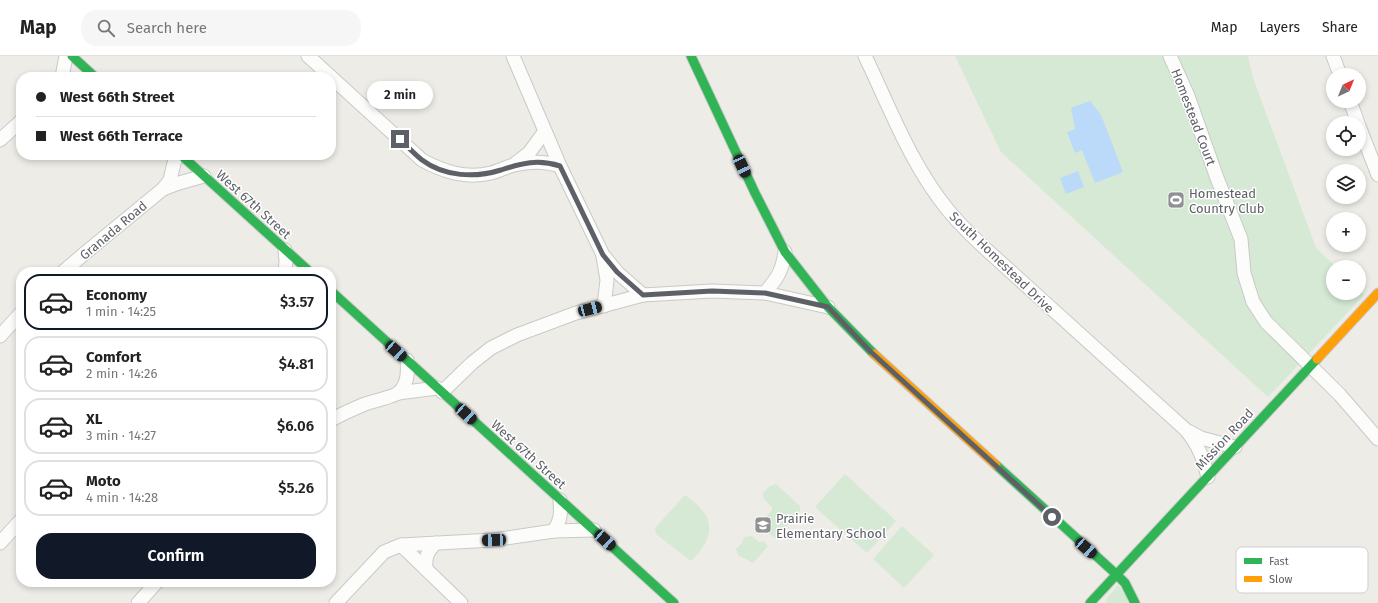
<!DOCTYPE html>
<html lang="en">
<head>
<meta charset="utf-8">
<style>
	:root { --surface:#fff; --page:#f6f6f6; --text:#222; --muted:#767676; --line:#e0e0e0; --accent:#111827 }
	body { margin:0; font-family:"Fira Sans",sans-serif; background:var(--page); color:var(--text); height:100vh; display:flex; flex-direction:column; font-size:15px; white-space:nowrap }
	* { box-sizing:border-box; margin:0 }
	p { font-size:13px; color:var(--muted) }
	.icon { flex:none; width:22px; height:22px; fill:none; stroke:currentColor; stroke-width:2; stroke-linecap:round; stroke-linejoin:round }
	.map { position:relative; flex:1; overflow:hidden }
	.drawer { position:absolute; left:16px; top:211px; width:320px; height:320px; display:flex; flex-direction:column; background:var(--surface); border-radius:16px; box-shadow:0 2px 6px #0003 }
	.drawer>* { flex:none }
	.top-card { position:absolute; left:16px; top:16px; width:320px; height:88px; border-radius:16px; box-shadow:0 2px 6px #0003; display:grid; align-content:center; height:88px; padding:0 20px; background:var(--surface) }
	.needle { width:26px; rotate:43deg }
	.buttons { position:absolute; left:1326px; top:12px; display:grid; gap:8px }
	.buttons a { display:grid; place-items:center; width:40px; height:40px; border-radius:50%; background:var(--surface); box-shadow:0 2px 6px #0003; font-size:20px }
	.end { position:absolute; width:18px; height:18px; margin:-9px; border:5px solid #5d6066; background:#fff; box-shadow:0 0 0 2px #fff }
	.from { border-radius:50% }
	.bubble { position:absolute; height:28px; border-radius:14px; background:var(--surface); box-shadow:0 2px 6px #0003; font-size:13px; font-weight:600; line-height:28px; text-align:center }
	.car { position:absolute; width:12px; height:24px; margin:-12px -6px; border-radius:5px; box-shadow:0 0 3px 1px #0007; background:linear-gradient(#222 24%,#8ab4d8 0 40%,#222 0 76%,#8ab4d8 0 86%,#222 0) }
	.top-card b { display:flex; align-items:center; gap:14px; height:38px; font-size:15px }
	.top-card b+b { border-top:1px solid var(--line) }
	.top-card i { width:10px; height:10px; background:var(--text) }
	ul { padding:7px 0 0; list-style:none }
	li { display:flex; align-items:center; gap:12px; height:56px; margin:0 8px 6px; padding:0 12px; border:2px solid var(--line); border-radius:16px }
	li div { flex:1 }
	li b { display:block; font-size:15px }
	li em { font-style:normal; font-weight:600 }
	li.on { border-color:var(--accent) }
	li>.icon { width:36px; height:36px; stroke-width:1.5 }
	.cta { display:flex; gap:8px; margin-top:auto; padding:8px 20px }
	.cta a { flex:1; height:46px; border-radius:16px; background:var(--accent); color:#fff; font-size:16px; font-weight:600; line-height:46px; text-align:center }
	header { display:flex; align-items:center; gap:24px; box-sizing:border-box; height:56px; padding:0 20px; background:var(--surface); border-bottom:1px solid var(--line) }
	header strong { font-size:19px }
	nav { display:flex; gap:22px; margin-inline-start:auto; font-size:14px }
	.search { width:280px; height:36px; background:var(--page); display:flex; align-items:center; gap:10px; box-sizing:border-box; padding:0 14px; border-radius:16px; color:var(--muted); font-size:15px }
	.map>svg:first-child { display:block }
</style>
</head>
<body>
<header>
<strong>Map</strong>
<div class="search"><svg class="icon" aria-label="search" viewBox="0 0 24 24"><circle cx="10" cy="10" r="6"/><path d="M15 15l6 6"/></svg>Search here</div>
<nav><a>Map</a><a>Layers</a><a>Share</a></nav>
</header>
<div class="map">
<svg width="1378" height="547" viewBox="0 0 1378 547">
	<rect width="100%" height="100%" fill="#edece7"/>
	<!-- green -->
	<g fill="#d5e9d4">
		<polygon points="955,0 1248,0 1253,22 1316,192 1336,211 1333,211 1333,237 1359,237 1359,234 1364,239 1268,341 1001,96"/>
		<polygon points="845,418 896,465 867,497 815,451"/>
		<polygon points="776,428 800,450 800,455 775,482 764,473 763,465 772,454 772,451 764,443 763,437 770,430"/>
		<path d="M685 439C715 460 717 479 691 505L656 478 655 472Z"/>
		<polygon points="902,470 934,499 904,532 873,503"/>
		<polygon points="752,480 759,486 763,485 768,490 753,507 738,499 736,493 742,487 744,481"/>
		<polygon points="1118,529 1131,547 1107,547 1105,545"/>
	</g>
	<!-- water -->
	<g fill="#bbd9f8">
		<polygon points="1090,45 1101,59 1123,116 1095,127 1082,94 1075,97 1067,76 1075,73 1071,52"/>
		<polygon points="1078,115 1084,131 1066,138 1060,122"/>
	</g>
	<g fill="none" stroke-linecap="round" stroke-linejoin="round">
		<!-- street casing -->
		<g stroke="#c9c9c8" stroke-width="15">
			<g id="street">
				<path d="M308 0 422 104C444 116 466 123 491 117 499 115 506 111 514 109 530 105 545 105 560 110"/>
				<polyline points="513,0 560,110 603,199 617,216 643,239"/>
				<path d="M865 0C890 52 911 109 948 154 960 169 974 182 988 195L1186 374C1199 390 1203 402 1208 421"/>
				<polyline points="1170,0 1188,40 1217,122 1241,183 1244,217 1253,246 1266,266 1340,339 1378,383"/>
				<polyline points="1333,0 1340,19"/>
				<polyline points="62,21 66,0"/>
				<polyline points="1350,45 1358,67"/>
				<polyline points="1359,70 1378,119"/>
				<polyline points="0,84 21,65"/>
				<polyline points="516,107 529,97 545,75"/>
				<polyline points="163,133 179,127 204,120"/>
				<polyline points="603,200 607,224 604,250"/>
				<polyline points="63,216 85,197 163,133 170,124 176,99"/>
				<polyline points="285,216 286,205 285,194"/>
				<path d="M765 237C777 222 782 216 785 196"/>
				<polyline points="0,280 21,257"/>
				<polyline points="442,336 472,307 491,292 517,279 576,257 643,239 712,235 765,237 828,251"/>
				<polyline points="398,337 437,332"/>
				<path d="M331 364C342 358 353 353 365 348 373 345 393 341 398 337 408 329 408 316 407 304"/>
				<polyline points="1190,376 1201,382 1235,391"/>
				<path d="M554 475C561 464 561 457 560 444"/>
				<polyline points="0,487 21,464"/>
				<polyline points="401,489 461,547"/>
				<path d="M426 513C425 501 427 496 436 487"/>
				<polyline points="138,547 157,526"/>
				<polyline points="336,547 384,496 401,489 493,484 554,475 594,474"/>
			</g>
		</g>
		<!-- fast casing -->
		<g stroke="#cacac9" stroke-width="11">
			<g id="fast">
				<polyline points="72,0 95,21"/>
				<polyline points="691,0 755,137 785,196 828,251 874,298"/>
				<polyline points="181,99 310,216"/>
				<polyline points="331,235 674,547"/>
				<polyline points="996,409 1116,518 1125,527 1135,547"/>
				<polyline points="1090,547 1317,303"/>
			</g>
		</g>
		<!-- slow casing -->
		<g stroke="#cacac9" stroke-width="11">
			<g id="slow">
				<polyline points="874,298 996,409"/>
				<polyline points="1317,303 1378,237"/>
			</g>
		</g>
		<!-- street -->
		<use href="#street" stroke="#fcfcfb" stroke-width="13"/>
		<!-- fast -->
		<use href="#fast" stroke="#30b455" stroke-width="9"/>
		<!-- slow -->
		<use href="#slow" stroke="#ff9f0a" stroke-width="9"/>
	</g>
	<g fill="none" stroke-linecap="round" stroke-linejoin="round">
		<!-- route -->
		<path stroke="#5d6066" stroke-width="5" d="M400 83C407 90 414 98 422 104 445 121 475 122 501 114 522 107 538 103 560 110L603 199 617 216 643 239 712 235 765 237 828 251 871 296 1052 461"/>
	</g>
	<!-- icons -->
	<defs>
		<g id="stadium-square" transform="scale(0.9)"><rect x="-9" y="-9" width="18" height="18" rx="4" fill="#8f9193" stroke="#fff"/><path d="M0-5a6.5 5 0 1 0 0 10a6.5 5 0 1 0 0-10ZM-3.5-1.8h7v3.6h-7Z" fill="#fff"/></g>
		<g id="school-square" transform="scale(0.9)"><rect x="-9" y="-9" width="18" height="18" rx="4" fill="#8f9193" stroke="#fff"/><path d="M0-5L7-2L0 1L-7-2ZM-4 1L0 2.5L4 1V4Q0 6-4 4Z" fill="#fff"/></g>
	</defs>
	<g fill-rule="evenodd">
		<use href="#stadium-square" x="1176" y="144"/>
		<use href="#school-square" x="763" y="469"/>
	</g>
	<g text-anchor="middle" stroke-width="3" stroke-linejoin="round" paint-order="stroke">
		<!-- street labels -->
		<g font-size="13" fill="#5d6066" stroke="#fff">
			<text transform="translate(1194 61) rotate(69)" y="5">Homestead Court</text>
			<text transform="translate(254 148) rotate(42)" y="5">West 67th Street</text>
			<text transform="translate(113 174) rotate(-40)" y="5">Granada Road</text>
			<text transform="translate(1002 206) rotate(44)" y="5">South Homestead Drive</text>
			<text transform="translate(1224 383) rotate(-47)" y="5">Mission Road</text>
			<text transform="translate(529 398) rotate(42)" y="5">West 67th Street</text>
		</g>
		<!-- poi labels -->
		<g font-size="13" fill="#5d6066" stroke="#fff" text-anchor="start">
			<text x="1189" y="142">Homestead<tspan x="1189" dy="15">Country Club</tspan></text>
			<text x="776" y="467">Prairie<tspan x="776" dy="15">Elementary School</tspan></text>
		</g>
	</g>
	<!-- legend -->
	<rect x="1236" y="491" width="132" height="46" rx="6" fill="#fff" stroke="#cecfd1" stroke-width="1"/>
	<rect x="1244" y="502" width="18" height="6" fill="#30b455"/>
	<rect x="1244" y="520" width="18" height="6" fill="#ff9f0a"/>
	<g font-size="11" fill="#5d6066">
		<text x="1269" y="509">Fast</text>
		<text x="1269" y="527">Slow</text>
	</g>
</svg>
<div class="buttons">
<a><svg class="needle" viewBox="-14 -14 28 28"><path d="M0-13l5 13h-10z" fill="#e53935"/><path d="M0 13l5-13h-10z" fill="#767676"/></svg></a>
<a><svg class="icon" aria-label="locate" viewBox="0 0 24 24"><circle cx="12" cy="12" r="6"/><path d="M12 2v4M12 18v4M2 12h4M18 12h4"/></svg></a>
<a><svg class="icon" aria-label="layers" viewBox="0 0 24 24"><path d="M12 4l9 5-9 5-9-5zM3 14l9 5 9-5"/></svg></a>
<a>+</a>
<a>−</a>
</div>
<i class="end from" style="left:1052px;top:461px"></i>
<i class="end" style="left:400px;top:83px"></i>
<div class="bubble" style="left:367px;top:25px;width:66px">2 min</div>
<i class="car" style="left:742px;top:110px;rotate:155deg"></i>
<i class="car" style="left:590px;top:253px;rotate:75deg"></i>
<i class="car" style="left:396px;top:295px;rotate:132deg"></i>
<i class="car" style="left:466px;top:358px;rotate:132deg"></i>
<i class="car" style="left:494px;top:484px;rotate:268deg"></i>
<i class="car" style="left:605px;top:484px;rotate:132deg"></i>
<i class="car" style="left:1086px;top:492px;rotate:131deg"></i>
<div class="top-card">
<b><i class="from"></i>West 66th Street</b>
<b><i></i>West 66th Terrace</b>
</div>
<section class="drawer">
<ul>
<li class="on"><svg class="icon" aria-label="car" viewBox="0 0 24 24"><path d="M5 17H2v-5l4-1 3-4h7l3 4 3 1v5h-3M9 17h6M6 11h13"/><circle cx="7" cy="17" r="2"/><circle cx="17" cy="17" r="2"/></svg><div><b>Economy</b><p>1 min · 14:25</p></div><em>$3.57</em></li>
<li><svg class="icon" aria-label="car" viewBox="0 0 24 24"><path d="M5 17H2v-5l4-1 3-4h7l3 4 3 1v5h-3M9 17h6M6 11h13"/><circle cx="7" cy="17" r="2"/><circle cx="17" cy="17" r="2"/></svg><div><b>Comfort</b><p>2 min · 14:26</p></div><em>$4.81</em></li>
<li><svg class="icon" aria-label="car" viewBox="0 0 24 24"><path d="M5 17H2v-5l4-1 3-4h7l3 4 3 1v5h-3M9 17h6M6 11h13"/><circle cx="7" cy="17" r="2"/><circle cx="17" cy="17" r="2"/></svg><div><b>XL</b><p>3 min · 14:27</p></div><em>$6.06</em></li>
<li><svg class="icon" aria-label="car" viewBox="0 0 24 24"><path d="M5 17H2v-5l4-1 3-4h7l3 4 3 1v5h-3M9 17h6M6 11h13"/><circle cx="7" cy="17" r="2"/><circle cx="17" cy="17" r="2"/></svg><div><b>Moto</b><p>4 min · 14:28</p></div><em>$5.26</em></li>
</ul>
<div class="cta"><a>Confirm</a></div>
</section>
</div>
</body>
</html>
